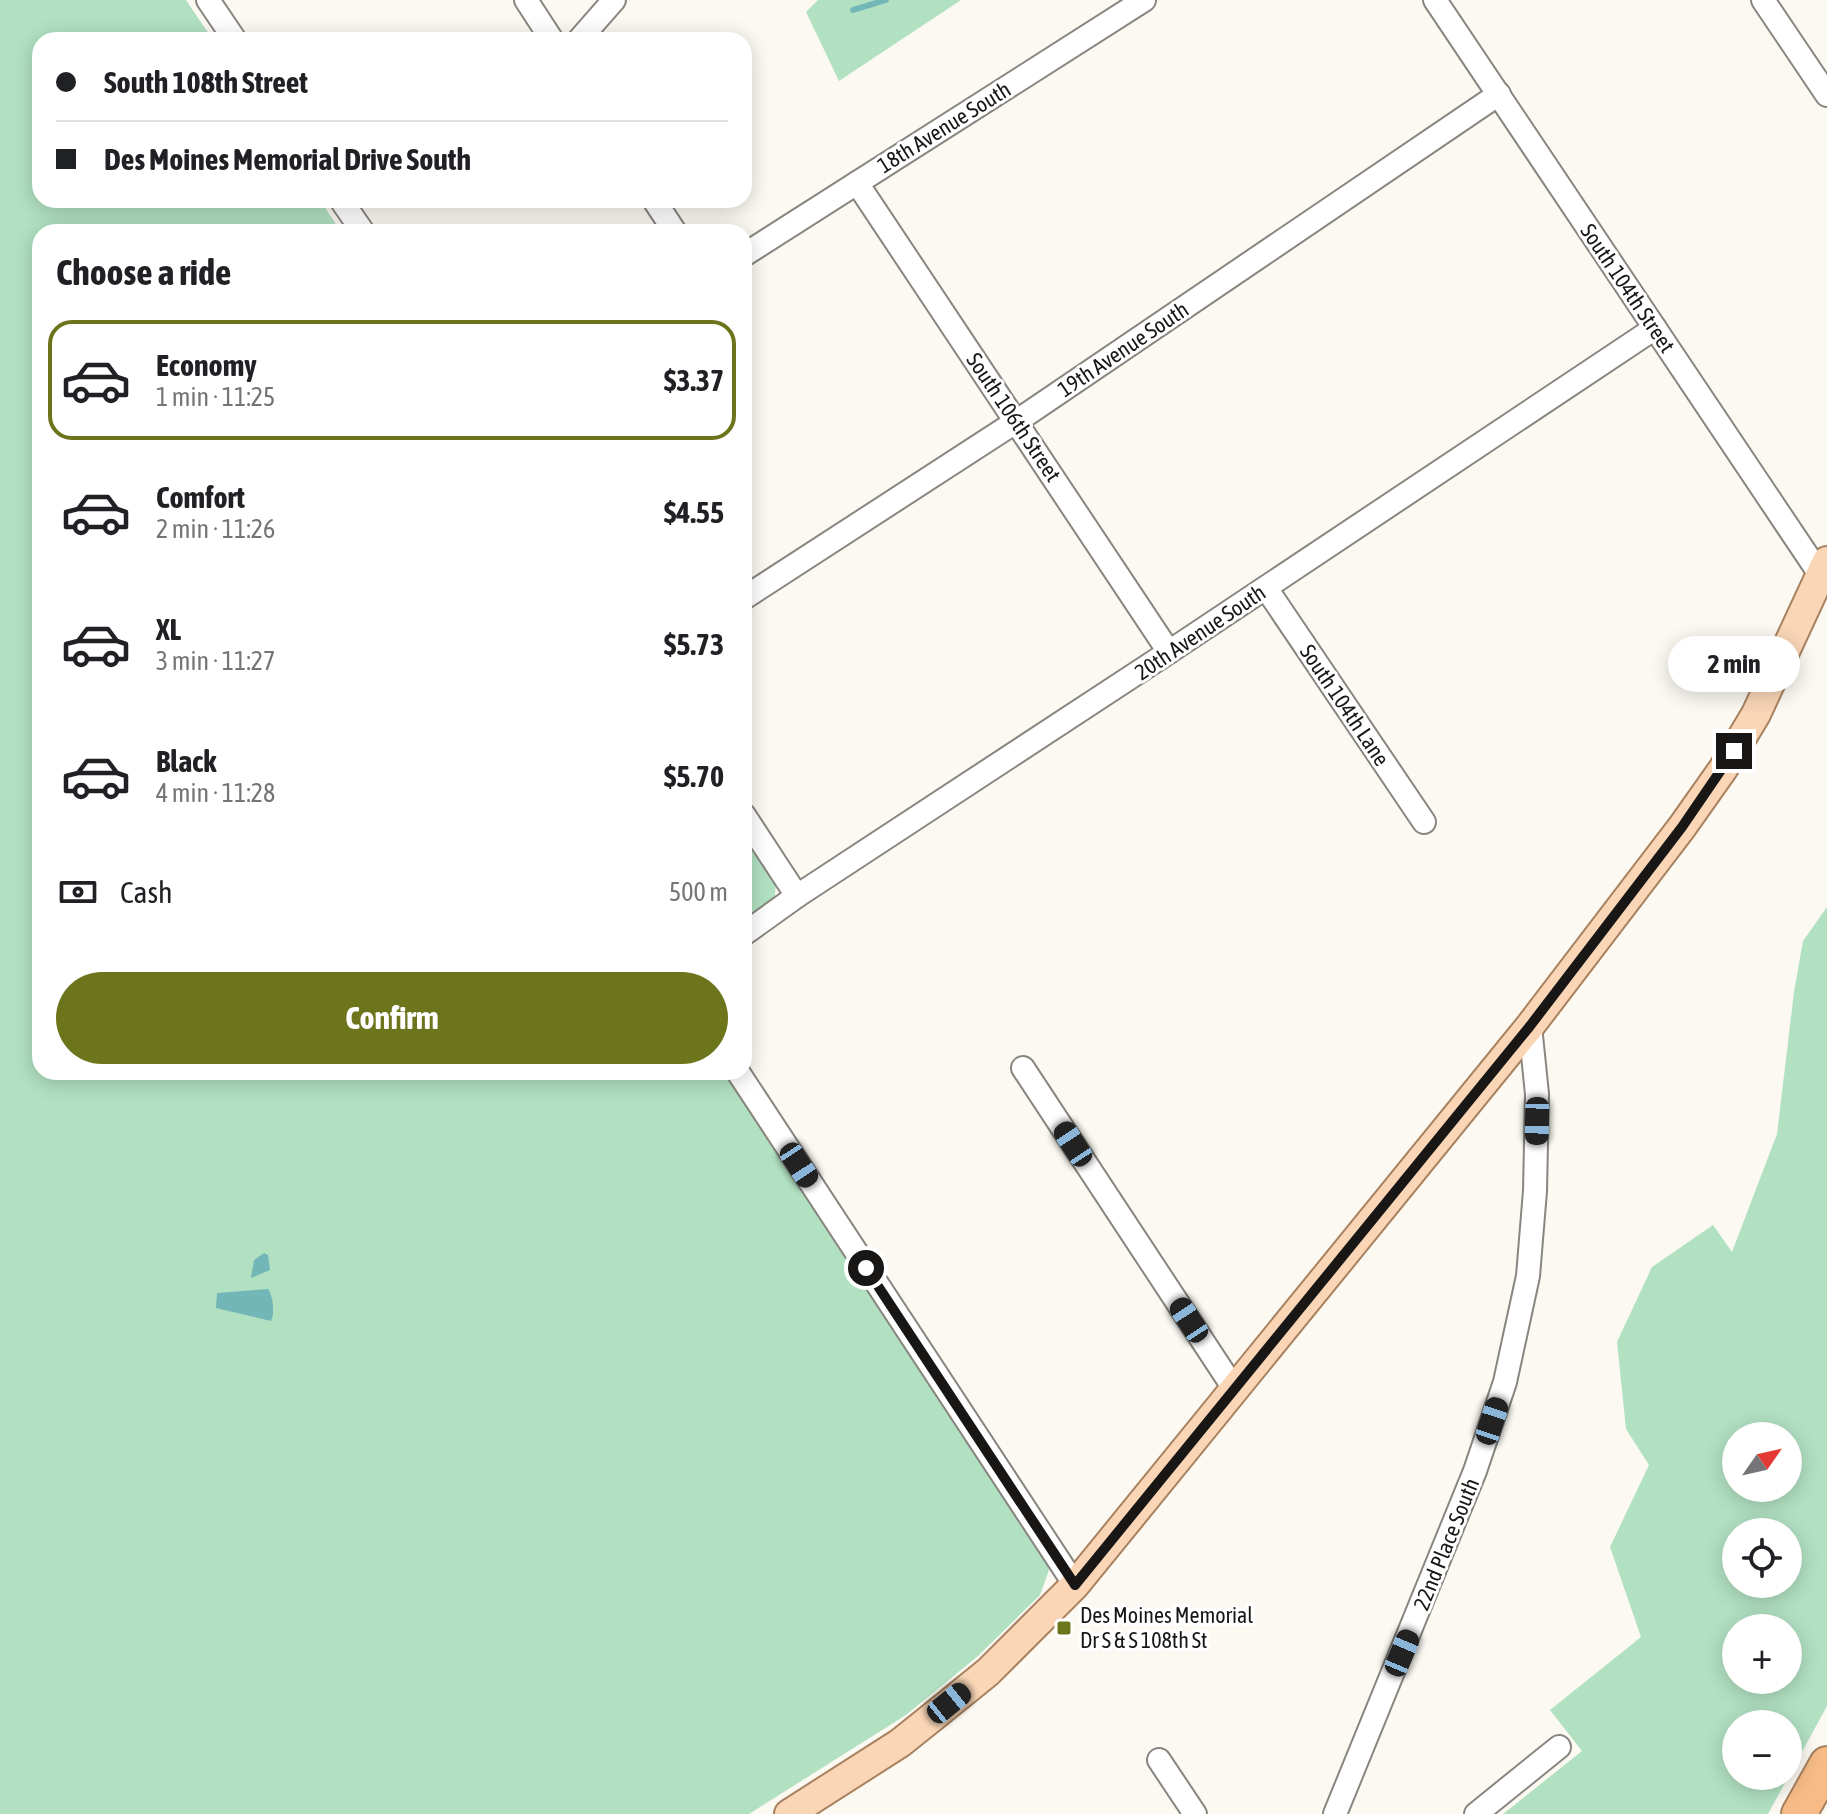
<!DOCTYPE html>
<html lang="en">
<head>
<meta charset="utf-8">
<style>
	:root { --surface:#fff; --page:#f6f6f6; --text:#202124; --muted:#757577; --line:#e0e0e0; --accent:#6c741c }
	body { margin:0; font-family:"Asap Condensed",sans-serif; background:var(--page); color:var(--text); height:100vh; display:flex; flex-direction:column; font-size:30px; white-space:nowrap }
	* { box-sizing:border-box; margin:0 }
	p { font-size:26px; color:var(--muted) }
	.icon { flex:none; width:44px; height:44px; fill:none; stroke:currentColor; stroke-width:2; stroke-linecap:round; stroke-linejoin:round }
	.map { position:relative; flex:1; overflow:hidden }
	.panel { position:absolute; left:32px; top:224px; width:720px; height:856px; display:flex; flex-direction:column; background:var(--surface); border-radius:24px; box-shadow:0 4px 20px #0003 }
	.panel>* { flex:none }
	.hud { position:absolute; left:32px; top:32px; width:720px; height:176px; border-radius:24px; box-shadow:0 4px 20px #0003; display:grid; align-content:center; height:176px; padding:0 24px; background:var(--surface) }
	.needle { width:52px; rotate:56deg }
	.buttons { position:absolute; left:1722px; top:1422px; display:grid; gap:16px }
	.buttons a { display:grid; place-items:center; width:80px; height:80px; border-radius:50%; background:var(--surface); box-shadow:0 4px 20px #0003; font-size:40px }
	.end { position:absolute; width:36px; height:36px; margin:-18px; border:10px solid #181715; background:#fff; box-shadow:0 0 0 4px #fff }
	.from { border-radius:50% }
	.bubble { position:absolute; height:56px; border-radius:28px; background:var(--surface); box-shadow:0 4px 20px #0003; font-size:26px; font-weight:700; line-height:56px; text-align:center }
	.car { position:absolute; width:24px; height:48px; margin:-24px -12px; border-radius:10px; box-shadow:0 0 6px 2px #0007; background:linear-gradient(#222 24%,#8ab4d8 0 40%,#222 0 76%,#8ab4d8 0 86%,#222 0) }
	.hud b { display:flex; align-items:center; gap:28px; height:76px; font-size:30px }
	.hud b+b { border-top:2px solid var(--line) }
	.hud i { width:20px; height:20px; background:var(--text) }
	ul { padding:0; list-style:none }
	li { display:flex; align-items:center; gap:24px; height:120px; margin:0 16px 12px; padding:0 8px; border:4px solid transparent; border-radius:24px }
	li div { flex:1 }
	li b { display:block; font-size:30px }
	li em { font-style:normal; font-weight:700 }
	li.active { border-color:var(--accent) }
	li>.icon { width:72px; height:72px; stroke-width:1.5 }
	h2 { padding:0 24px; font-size:36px; line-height:96px }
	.pay { display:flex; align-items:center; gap:20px; height:88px; padding:0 24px; font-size:30px }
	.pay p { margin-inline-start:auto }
	.action { display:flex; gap:16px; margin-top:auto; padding:16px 24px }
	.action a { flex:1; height:92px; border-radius:48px; background:var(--accent); color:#fff; font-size:32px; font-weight:700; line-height:92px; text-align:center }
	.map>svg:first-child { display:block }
</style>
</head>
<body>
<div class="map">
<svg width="1827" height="1814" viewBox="0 0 1827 1814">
	<rect width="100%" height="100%" fill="#fbf9f2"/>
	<!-- green -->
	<g fill="#b2e1c2" fill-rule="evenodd">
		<polygon points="0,0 186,0 213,40 40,40 40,200 320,200 341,232 40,232 40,1072 724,1072 1041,1538 1049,1570 1040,1595 978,1656 906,1715 749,1814 0,1814"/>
		<polygon points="818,0 961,0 839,81 806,12"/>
		<polygon points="744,834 776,882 774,906 744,927"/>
		<path d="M1827 907V1706L1768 1814H1503L1582 1751 1550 1710 1641 1637 1610 1547 1649 1465 1626 1429 1617 1342 1652 1267 1713 1225 1732 1252 1777 1134 1794 992 1803 941ZM1788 1436V1488H1736V1436ZM1788 1532V1584H1736V1532ZM1788 1628V1680H1736V1628ZM1788 1724V1776H1736V1724Z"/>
	</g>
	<!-- water -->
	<g fill="#72b6b8">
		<polygon points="264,1253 268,1255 270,1270 251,1278 254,1260"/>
		<path d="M268 1289C273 1295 275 1314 271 1321L216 1308 217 1293Z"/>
	</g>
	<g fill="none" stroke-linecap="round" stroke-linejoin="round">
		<!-- stream -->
		<polyline stroke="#72b6b8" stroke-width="6" points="853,10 886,0"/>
		<!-- minor casing -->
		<g stroke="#898680" stroke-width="26">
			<g id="minor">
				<polyline points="208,0 235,40"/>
				<polyline points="526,0 552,40"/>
				<polyline points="1435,0 1821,576"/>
				<polyline points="1763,0 1827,95"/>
				<polyline points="579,40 614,0"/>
				<polyline points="857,183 1169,652"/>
				<polyline points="341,200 363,232"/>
				<polyline points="654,200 675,232"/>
				<polyline points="744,255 1144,0"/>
				<polyline points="1266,588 1424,822"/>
				<polyline points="744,598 1017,421 1499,94"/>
				<polyline points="744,815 797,896"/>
				<polyline points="744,934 797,896 1169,652 1655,328"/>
				<polyline points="1023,1068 1235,1390"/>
				<polyline points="738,1072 1075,1585"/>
				<polyline points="1159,1760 1195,1814"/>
				<polyline points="1335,1814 1475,1471 1505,1382 1528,1276 1535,1191 1537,1094 1530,1026"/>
				<polyline points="1476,1814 1559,1747"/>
			</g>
		</g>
		<!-- major casing -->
		<g stroke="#a8825f" stroke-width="32">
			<polyline id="major" points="789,1814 900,1743 930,1719 988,1672 1075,1585 1530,1026 1682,827 1723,769 1756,714 1827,561"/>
		</g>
		<!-- highway casing -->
		<g stroke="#a8825f" stroke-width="38">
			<polyline id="highway" points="1799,1814 1827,1764"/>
		</g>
		<!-- minor -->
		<use href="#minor" stroke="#fff" stroke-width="22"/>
		<!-- major -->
		<use href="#major" stroke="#fad6b7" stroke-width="28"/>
		<!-- highway -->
		<use href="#highway" stroke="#f6bb87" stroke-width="34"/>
	</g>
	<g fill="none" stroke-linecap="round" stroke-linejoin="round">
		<!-- route -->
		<polyline stroke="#181715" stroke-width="10" points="866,1268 1075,1585 1530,1026 1682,827 1734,751"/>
	</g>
	<!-- markers -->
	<rect fill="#6c741c" stroke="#fff" stroke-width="3" x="1056" y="1620" width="16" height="16" rx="4"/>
	<g text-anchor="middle" stroke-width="6" stroke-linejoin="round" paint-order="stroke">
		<!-- street labels -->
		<g font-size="22" fill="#181715" stroke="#fff">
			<text transform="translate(944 127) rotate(-32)" y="8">18th Avenue South</text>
			<text transform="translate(1628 288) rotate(56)" y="8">South 104th Street</text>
			<text transform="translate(1123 349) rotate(-34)" y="8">19th Avenue South</text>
			<text transform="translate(1014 417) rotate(56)" y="8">South 106th Street</text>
			<text transform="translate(1200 632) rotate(-34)" y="8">20th Avenue South</text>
			<text transform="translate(1345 705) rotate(56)" y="8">South 104th Lane</text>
			<text transform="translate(1446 1544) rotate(-68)" y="8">22nd Place South</text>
		</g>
		<!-- poi labels -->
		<g font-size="22" fill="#181715" stroke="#fff" text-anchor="start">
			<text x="1080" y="1623">Des Moines Memorial<tspan x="1080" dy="25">Dr S &amp; S 108th St</tspan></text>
		</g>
	</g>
</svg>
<div class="buttons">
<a><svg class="needle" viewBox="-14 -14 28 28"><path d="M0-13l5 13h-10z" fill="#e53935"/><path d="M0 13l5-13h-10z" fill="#757577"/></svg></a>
<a><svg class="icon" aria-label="locate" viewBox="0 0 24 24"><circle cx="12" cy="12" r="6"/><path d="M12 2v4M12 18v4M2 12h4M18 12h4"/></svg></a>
<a>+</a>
<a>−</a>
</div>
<i class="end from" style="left:866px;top:1268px"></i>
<i class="end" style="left:1734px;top:751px"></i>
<div class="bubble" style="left:1668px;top:636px;width:132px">2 min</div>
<i class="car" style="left:1537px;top:1121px;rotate:181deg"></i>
<i class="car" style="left:1073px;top:1144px;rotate:327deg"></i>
<i class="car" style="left:799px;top:1165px;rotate:147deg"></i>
<i class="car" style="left:1189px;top:1320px;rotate:327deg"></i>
<i class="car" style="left:1492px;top:1421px;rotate:18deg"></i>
<i class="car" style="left:1402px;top:1653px;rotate:23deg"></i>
<i class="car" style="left:949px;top:1703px;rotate:51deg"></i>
<div class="hud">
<b><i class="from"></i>South 108th Street</b>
<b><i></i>Des Moines Memorial Drive South</b>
</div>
<section class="panel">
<h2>Choose a ride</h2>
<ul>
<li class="active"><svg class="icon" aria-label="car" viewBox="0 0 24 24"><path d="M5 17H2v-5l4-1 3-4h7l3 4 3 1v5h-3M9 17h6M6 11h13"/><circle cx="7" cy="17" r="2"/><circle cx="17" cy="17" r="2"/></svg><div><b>Economy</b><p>1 min · 11:25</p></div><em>$3.37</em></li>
<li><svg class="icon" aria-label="car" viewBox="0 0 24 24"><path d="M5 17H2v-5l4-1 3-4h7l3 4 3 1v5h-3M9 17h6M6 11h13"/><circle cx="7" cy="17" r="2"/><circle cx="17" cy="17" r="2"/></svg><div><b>Comfort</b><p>2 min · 11:26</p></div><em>$4.55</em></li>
<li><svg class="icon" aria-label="car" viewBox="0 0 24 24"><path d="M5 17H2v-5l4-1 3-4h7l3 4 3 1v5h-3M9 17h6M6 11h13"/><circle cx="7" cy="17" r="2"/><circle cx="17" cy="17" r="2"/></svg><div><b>XL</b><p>3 min · 11:27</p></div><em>$5.73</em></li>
<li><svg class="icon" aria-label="car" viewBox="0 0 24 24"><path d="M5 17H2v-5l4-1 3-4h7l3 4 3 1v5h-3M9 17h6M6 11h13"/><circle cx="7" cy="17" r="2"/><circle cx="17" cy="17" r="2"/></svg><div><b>Black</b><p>4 min · 11:28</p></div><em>$5.70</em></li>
</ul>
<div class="pay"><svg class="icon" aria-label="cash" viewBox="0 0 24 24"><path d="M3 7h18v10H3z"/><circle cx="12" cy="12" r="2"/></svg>Cash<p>500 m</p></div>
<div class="action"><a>Confirm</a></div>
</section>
</div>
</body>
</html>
